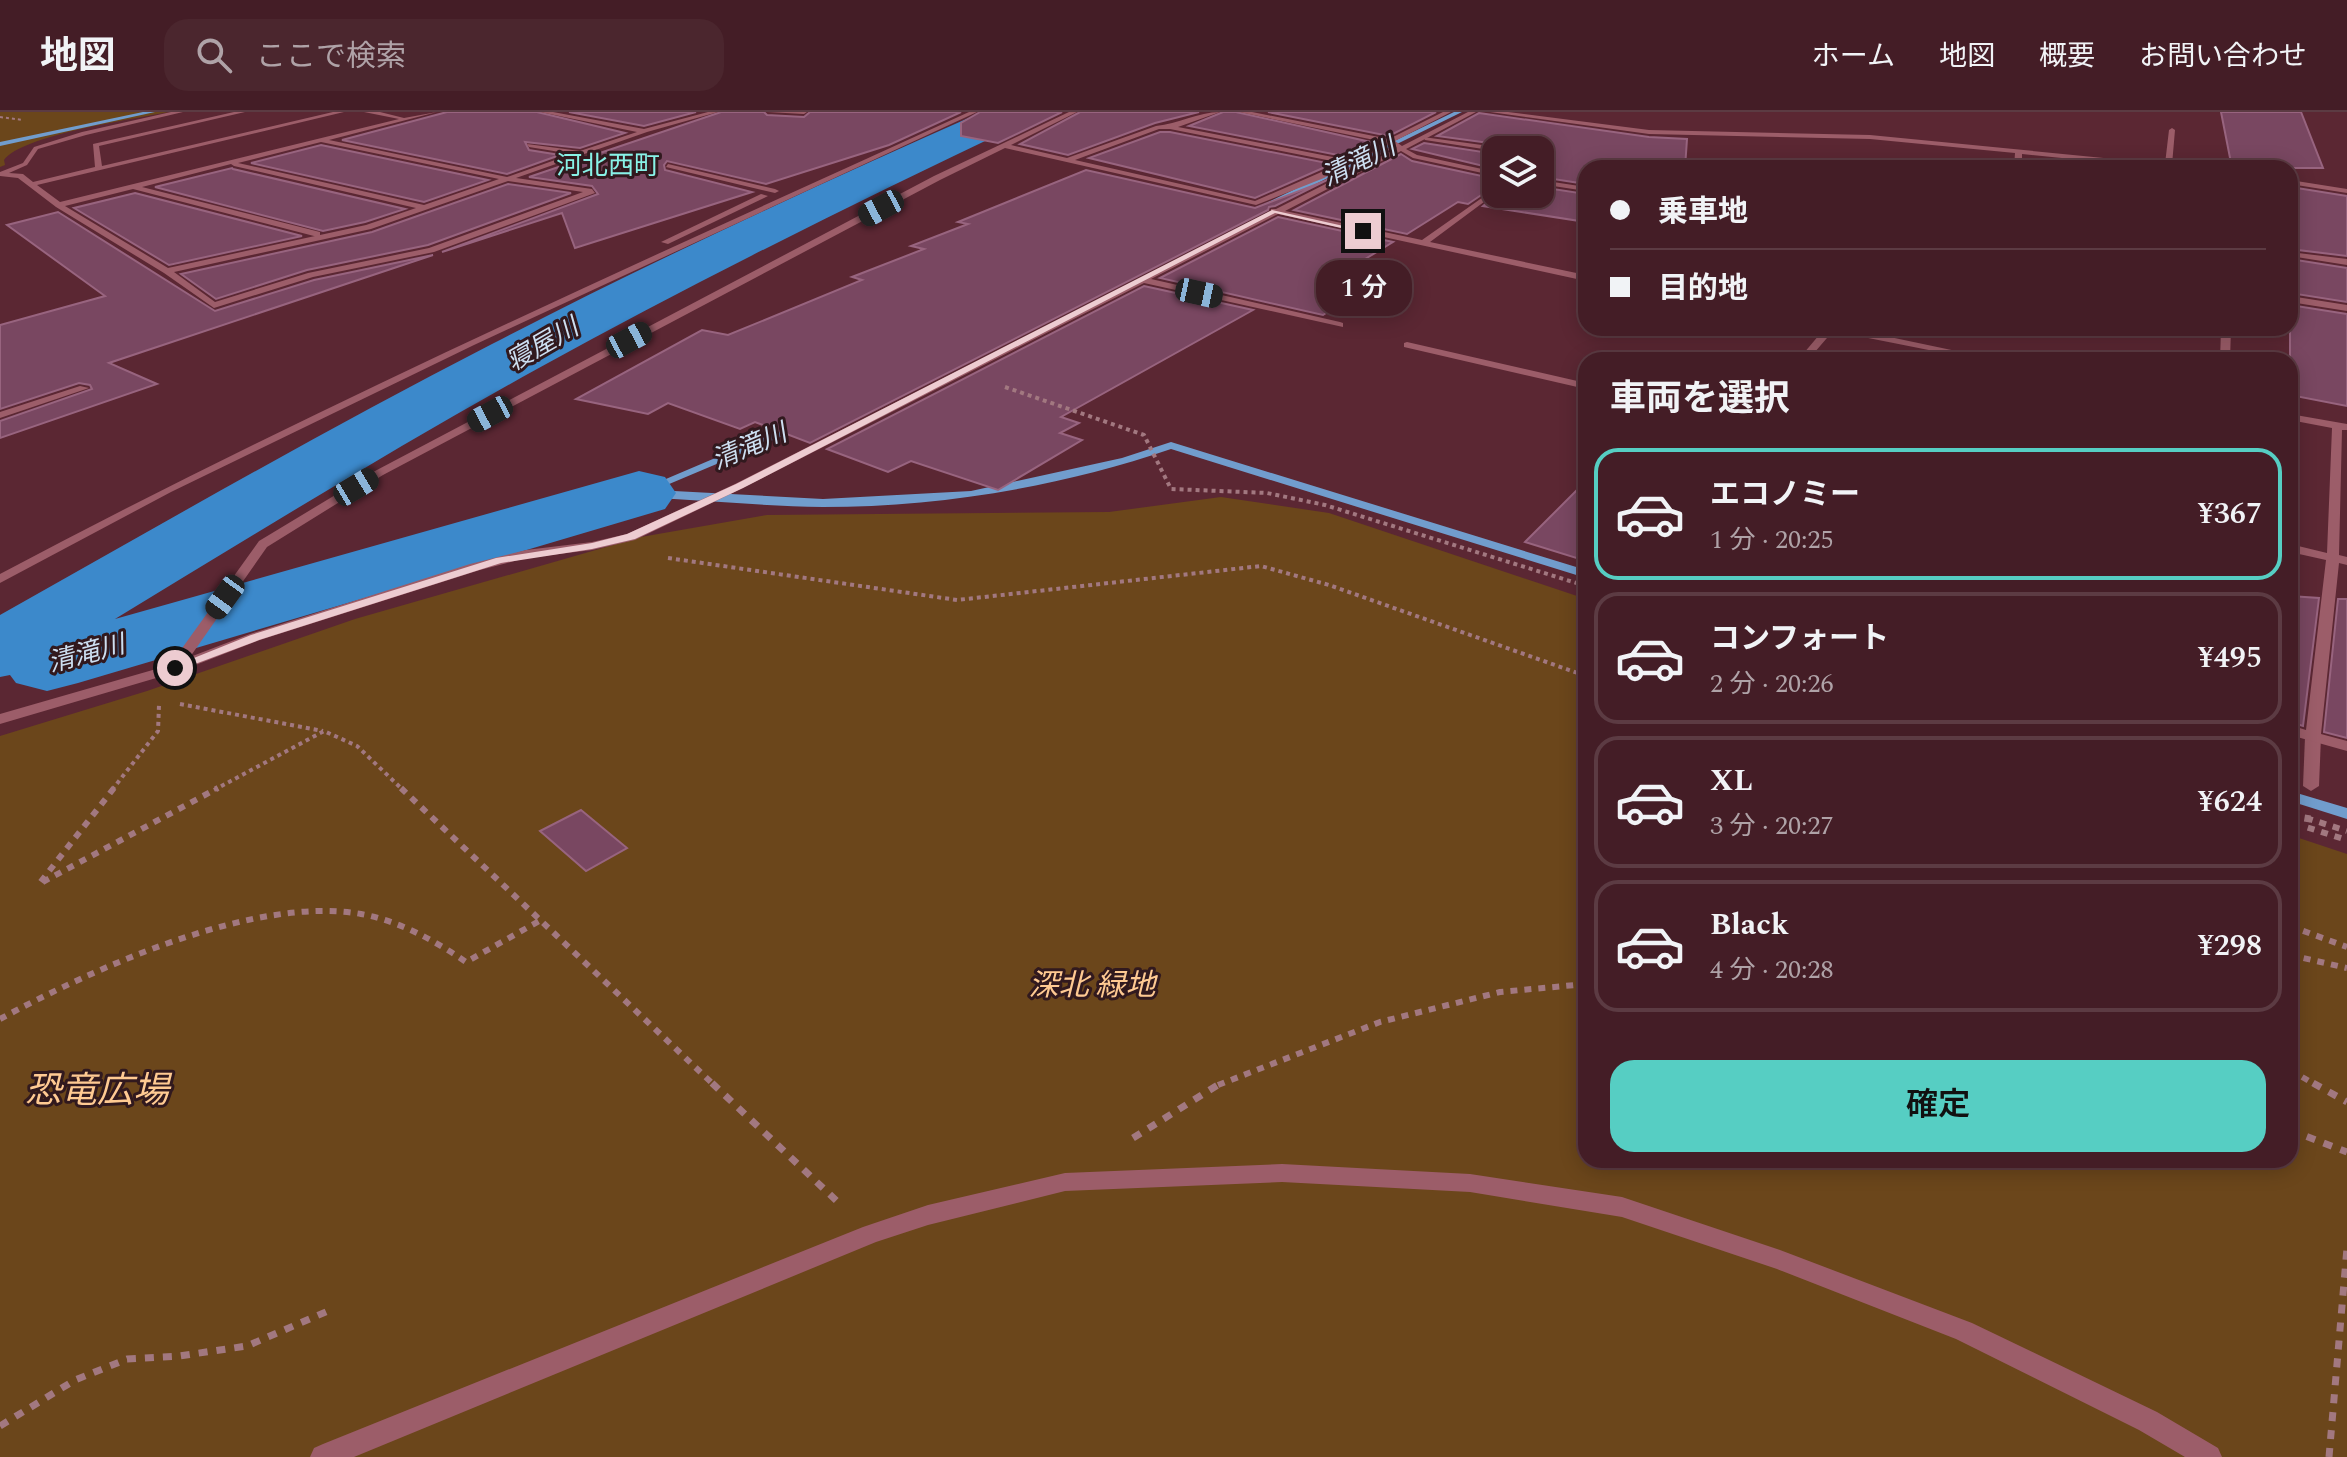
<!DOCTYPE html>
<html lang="ja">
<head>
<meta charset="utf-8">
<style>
	:root { --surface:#441d26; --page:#4b262e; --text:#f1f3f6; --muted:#afa2a7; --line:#5c3b43; --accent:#56cec3 }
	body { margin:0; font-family:Spectral,"Noto Sans JP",serif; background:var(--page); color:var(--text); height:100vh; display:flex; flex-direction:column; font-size:30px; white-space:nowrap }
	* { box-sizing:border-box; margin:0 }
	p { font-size:26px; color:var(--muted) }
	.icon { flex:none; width:44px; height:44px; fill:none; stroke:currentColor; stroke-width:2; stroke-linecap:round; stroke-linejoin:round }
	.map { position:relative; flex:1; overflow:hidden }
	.side { position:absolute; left:1578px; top:240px; width:720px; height:816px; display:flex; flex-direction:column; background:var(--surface); border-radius:24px; box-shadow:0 4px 20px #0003,0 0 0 2px var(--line) }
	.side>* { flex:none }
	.guide { position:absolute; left:1578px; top:48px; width:720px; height:176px; border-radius:24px; box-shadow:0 4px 20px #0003,0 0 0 2px var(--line); display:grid; align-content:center; height:176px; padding:0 32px; background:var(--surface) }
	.tools { position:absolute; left:1482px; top:24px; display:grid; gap:16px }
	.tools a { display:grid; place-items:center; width:72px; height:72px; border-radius:16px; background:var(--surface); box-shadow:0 4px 20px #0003,0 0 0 2px var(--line); font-size:40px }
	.end { position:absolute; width:36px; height:36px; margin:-18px; border:10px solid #edccd1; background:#111; box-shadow:0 0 0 4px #111 }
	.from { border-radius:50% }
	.bubble { position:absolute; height:56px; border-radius:24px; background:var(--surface); box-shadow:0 4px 20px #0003,0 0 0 2px var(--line); font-size:26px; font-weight:600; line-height:56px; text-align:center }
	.car { position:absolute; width:24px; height:48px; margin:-24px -12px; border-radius:10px; box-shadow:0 0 6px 2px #0007; background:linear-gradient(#222 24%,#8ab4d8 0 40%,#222 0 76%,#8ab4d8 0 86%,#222 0) }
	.guide b { display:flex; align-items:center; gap:28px; height:76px; font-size:30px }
	.guide b+b { border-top:2px solid var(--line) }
	.guide i { width:20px; height:20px; background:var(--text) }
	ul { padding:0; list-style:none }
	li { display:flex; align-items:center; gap:24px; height:132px; margin:0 16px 12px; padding:0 16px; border:4px solid var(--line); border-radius:24px }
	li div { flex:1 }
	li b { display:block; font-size:30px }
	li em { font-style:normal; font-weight:600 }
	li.on { border-color:var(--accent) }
	li>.icon { width:72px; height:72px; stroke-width:1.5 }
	h2 { padding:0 32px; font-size:36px; line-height:96px }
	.action { display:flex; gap:16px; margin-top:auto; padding:16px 32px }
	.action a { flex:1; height:92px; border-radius:24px; background:var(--accent); color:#111; font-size:32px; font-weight:600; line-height:92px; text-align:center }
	header { display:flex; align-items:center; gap:48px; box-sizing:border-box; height:112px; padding:0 40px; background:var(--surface); border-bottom:2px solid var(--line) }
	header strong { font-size:38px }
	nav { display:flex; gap:44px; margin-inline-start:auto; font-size:28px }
	.search { width:560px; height:72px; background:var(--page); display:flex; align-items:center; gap:20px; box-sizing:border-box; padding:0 28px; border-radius:24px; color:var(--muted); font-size:30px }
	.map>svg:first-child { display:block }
</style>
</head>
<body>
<header>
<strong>地図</strong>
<div class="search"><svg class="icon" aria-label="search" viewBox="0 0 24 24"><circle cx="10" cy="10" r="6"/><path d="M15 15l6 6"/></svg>ここで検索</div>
<nav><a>ホーム</a><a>地図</a><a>概要</a><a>お問い合わせ</a></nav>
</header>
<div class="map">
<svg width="2347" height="1345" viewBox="0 0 2347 1345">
	<rect width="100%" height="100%" fill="#5b2733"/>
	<!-- green -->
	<g fill="#6b461b">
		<path d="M0 0H168C134 7 22 23 4 48L5 53 0 55Z"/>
		<polygon points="1221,385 1329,401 1586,487 1586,1048 2290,1048 2290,723 2347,742 2347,1345 0,1345 0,624 147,579 355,507 641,425 767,403 1109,400"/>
	</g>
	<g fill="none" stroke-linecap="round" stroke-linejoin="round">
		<!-- stream -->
		<g fill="#719dcd" fill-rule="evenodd">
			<polygon points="143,0 155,0 0,34 0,30"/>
			<polygon points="1454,0 1462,0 1265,97 1258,95"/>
			<path d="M800 310 804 311V315L655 378 823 387 971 379 1122 346 1171 330 1586 458V466L1171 337C1060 375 940 395 823 395 762 394 700 388 639 385L633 381Z"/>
			<polygon points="2290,679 2347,696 2347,707 2290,689"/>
		</g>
		<!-- river -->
		<path fill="#3c89cb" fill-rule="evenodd" d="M982 0H1035L1029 8C863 87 698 168 537 257 394 336 255 422 115 507L639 359 665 365 676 381 665 397 78 571 47 579 16 571 10 563 0 565V503C163 411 325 318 492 232 652 149 817 73 982 0Z"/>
	</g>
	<!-- building -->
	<g fill="#794761" stroke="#98647f" stroke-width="2">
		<polygon points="447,0 537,0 625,21 580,36 525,30 529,38 560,43 507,62 342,28"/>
		<polygon points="569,0 696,0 644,14"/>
		<polygon points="721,0 764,0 767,3 804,5 810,0 961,0 889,33 766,72 667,49 664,53 665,58 752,80 575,136 562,101 442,140 598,82 592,74 529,65"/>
		<polygon points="980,0 1062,0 998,31 961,24 961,11"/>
		<polygon points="1080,0 1199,0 1155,11 1068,43 1020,32"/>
		<polygon points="1223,0 1236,0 1375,31 1348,45 1189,14"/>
		<polygon points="1268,0 1436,0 1389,24"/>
		<polygon points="2221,0 2301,0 2323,56 2232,56"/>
		<polygon points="1479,1 1649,25 1687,27 1685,56 1586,56 1586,72 1540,65 1540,59 1550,53 1540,45 1540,38 1510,38 1504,33 1437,24"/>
		<polygon points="1160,20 1170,20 1332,52 1255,86 1089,46"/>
		<polygon points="1424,31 1496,42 1496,57 1412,37"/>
		<polygon points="321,33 488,68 424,90 251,51"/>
		<polygon points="1391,36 1275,94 1269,95 1268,98 810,331 755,310 740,317 668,291 648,302 576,287 702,218 728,223 862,168 852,165 924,137 911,134 968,112 958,110 1086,58 1255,96 1325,69"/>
		<polygon points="1401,42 1412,49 1496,67 1496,73 1468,92 1458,90 1407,122 1294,98"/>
		<polygon points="232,56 233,57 405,97 365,110 323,119 155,75"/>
		<polygon points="508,72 571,81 428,133 307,158 216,187 181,162 372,120"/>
		<polygon points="1540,75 1586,82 1586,110 1483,94 1498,82 1540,82"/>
		<polygon points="2297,76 2347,84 2347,144 2290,137 2290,96"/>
		<polygon points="135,81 302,124 169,153 74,96"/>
		<polygon points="58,100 215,199 314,168 433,143 109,251 157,272 0,326 0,309 92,277 90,273 79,271 0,297 0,213 105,184 7,113"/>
		<polygon points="1278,105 1393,130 1339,163 1374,170 1323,203 1160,166"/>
		<polygon points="2290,147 2347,156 2347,190 2290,181"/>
		<polygon points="1144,174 1253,198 1061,305 1079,311 1060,321 1082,328 998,378 911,349 888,360 827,337"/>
		<polygon points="2290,193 2347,202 2347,294 2290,283"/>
		<polygon points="1586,369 1586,449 1525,430"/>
		<polygon points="2290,484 2319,486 2303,614 2290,610"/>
		<polygon points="2338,487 2347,487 2347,626 2324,620"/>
		<polygon points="581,698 627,736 586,759 540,719"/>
	</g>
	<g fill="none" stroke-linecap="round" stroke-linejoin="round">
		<!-- path-far3 -->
		<polyline stroke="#a27880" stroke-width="2" stroke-dasharray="3 3" stroke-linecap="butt" points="0,5 23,8"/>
		<!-- path-far2 -->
		<g stroke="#a27880" stroke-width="4" stroke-dasharray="4 4" stroke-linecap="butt">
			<polyline points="1005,275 1144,323 1171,377 1267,381 1325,393 1586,474"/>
			<polyline points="668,446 957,488 1261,454 1329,473 1586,564"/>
			<polyline points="180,592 323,619"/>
			<polyline points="112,678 158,619 159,593"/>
			<polyline points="214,678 324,619 357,634 403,678"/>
		</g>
		<!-- path-far1 -->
		<g stroke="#a27880" stroke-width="6" stroke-dasharray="7 7" stroke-linecap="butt">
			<polyline points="114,676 39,772 218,676"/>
			<polyline points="401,676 714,973"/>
			<polyline points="2308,703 2306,715 2347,728"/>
			<polyline points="2306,706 2347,719"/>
			<polyline points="2290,814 2347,835"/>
			<polyline points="2290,843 2347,856"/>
			<path d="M0 907C93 857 254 783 361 802 399 809 434 828 466 850L541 808"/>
			<polyline points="2290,958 2316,973"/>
			<polyline points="1218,973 1380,910 1500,880 1586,872"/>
		</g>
		<!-- path -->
		<g stroke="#a27880" stroke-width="7" stroke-dasharray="9 9" stroke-linecap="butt">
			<polyline points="712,971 841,1093"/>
			<polyline points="2313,971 2347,990"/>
			<polyline points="2290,1018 2347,1040"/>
			<polyline points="1133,1026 1221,971"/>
			<polyline points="0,1314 75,1268 127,1247 179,1244 247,1234 328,1199"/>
			<polyline points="2329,1345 2347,1136"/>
		</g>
		<!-- service -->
		<g fill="#9c5d69" fill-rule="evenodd">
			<polygon points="767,0 807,0 804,2"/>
			<polygon points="1423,25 1504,36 1507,38 1496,39 1425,28"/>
			<polygon points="1540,48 1547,52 1540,56"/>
			<polygon points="668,52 775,77 779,79 775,81 666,55"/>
			<polygon points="80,274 89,276 0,306 0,300"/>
			<polygon points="2313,620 2321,625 2319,674 2311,679 2303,674 2305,625"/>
		</g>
		<!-- pedestrian -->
		<polygon fill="#9c5d69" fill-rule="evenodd" points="1282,1052 1470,1062 1622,1085 1780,1138 1972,1211 2157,1300 2218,1336 2222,1345 2185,1345 2139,1318 1956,1227 1777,1157 1622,1105 1470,1080 1282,1070 1065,1079 928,1113 876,1130 354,1345 310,1345 314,1336 323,1332 863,1115 928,1093 1065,1061"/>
		<!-- minor -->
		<g fill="#9c5d69" fill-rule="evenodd">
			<path d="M171 0H183L86 23 38 37 27 53 9 61 23 62 33 70 95 55 93 32 234 0H245L99 34 102 54 333 0H344L37 73 60 90 399 7 364 0H380L404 6 437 0 329 28 507 65 572 42 529 35 527 32 580 39 637 20 540 0H553L644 17 708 0H718L647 20 516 66 592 77 595 81 434 140 313 165 214 196 164 161 56 95 18 66 0 64V60L23 51 34 35 82 20ZM321 30 499 67 424 93 238 51ZM231 52 234 54 416 96 366 113 320 123V120L142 75ZM508 69 583 80 429 136 308 161 215 190 174 160 371 117ZM133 77 314 124H315L168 156 65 94Z"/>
			<path d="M969 0H977L474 233 171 380 0 471V462C316 294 643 149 969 0Z"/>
			<path d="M1069 0H1077L1011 33 1067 46 1156 14C1178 12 1198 0 1220 0L1178 15 1348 48 1384 30 1239 0H1252L1389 27 1443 0H1451L1395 29 1402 34 1468 0H1476L1406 37 1417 43 1496 60V64L1413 46 1401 39 1285 99 1422 128 1496 76V81L1430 130 1586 163V169L1278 102 1151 167 1340 210 1343 211V215L1144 171 743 376 635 428 592 438 526 446 480 458 260 528 180 559 0 612V602L170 553 259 429 375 359 934 64ZM1159 17H1170L1342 51 1255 89 1075 48ZM1390 32 1397 36 1276 97H1271V100L735 372 627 422 592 430 526 438 470 452 250 522 190 545 267 435 383 363 940 68 1005 36 1256 93 1324 66Z"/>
			<polygon points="1490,0 1508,0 1649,18 1870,23 2165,52 2169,18 2172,16 2175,18 2172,53 2186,56 2161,56 2022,42 2022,56 2014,56 2015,41 1870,27 1649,22"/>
			<polygon points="1779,46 1910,54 1914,56 1781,50 1779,56 1771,56"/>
			<polygon points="1540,68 1586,75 1586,79 1540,72"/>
			<polygon points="2290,68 2347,77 2347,81 2290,72"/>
			<polygon points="761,82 768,84 668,132 661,130"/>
			<polygon points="2290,140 2347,147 2347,153 2290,144"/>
			<polygon points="2290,184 2347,193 2347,199 2290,190"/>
			<polygon points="1825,216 1847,216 1999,248 1979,248 1833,219 1808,248 1798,248"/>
			<polygon points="2221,216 2231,216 2230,248 2220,248"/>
			<polygon points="1407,230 1586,271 1586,277 1404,235 1404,231"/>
			<polygon points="2290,302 2347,312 2347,318 2342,318 2339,443 2347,445 2347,453 2339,451 2321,622 2347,629 2347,639 2290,623 2290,613 2306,618 2326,448 2290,440 2290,432 2327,441 2332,316 2290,308"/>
		</g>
	</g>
	<!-- route -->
	<polygon fill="#edccd1" points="1272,98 1366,119 1363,121 1275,101 743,376 635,427 592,437 501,451 259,528 179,558 169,556 251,523 496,446 592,431 627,422 736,372"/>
	<g text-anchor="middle" stroke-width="6" stroke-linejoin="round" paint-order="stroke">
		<!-- far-water labels -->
		<g font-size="26" font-style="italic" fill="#cddff1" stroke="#31191e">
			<text transform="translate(1358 49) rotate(-26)" y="9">清滝川</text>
			<text transform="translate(542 232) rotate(-30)" y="9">寝屋川</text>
			<text transform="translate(749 334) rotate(-23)" y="9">清滝川</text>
			<text transform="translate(86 541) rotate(-15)" y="9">清滝川</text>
		</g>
		<!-- far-neighbourhood labels -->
		<g font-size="26" fill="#88f2e7" stroke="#31191e">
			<text x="608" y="62">河北西町</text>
		</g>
		<!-- park labels -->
		<g font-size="30" font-style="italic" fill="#ffca92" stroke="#31191e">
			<text x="1092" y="883">深北 緑地</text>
		</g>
		<!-- near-park labels -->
		<g font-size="36" font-style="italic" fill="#ffca92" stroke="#31191e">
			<text x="97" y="990">恐竜広場</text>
		</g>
	</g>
</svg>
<div class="tools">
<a><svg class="icon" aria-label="layers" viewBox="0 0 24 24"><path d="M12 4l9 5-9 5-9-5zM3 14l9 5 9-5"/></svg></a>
</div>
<i class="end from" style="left:175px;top:556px"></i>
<i class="end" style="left:1363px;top:119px"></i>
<div class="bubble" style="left:1316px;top:148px;width:96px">1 分</div>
<i class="car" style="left:881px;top:96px;rotate:242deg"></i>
<i class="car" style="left:1199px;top:181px;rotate:102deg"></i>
<i class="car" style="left:629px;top:228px;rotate:62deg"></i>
<i class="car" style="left:490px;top:302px;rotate:242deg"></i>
<i class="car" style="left:356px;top:375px;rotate:59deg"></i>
<i class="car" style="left:225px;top:485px;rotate:216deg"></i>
<div class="guide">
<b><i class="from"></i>乗車地</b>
<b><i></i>目的地</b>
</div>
<section class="side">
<h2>車両を選択</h2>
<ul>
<li class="on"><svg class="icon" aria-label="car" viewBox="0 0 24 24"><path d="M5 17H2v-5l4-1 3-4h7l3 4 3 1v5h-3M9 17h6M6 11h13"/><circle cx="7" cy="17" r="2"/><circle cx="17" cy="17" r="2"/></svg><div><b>エコノミー</b><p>1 分 · 20:25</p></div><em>¥367</em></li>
<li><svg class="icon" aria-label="car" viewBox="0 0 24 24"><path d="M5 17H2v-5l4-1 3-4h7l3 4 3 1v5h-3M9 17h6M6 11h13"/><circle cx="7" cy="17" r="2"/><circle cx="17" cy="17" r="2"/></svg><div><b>コンフォート</b><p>2 分 · 20:26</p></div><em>¥495</em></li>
<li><svg class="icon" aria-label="car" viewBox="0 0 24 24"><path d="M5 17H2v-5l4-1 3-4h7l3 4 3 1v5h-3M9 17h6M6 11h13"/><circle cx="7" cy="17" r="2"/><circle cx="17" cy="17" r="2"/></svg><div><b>XL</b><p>3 分 · 20:27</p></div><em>¥624</em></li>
<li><svg class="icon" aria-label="car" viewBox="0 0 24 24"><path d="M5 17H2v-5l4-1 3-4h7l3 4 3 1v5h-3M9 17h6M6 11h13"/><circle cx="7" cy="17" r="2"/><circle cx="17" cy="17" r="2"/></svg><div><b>Black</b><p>4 分 · 20:28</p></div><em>¥298</em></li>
</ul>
<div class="action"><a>確定</a></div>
</section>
</div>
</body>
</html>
